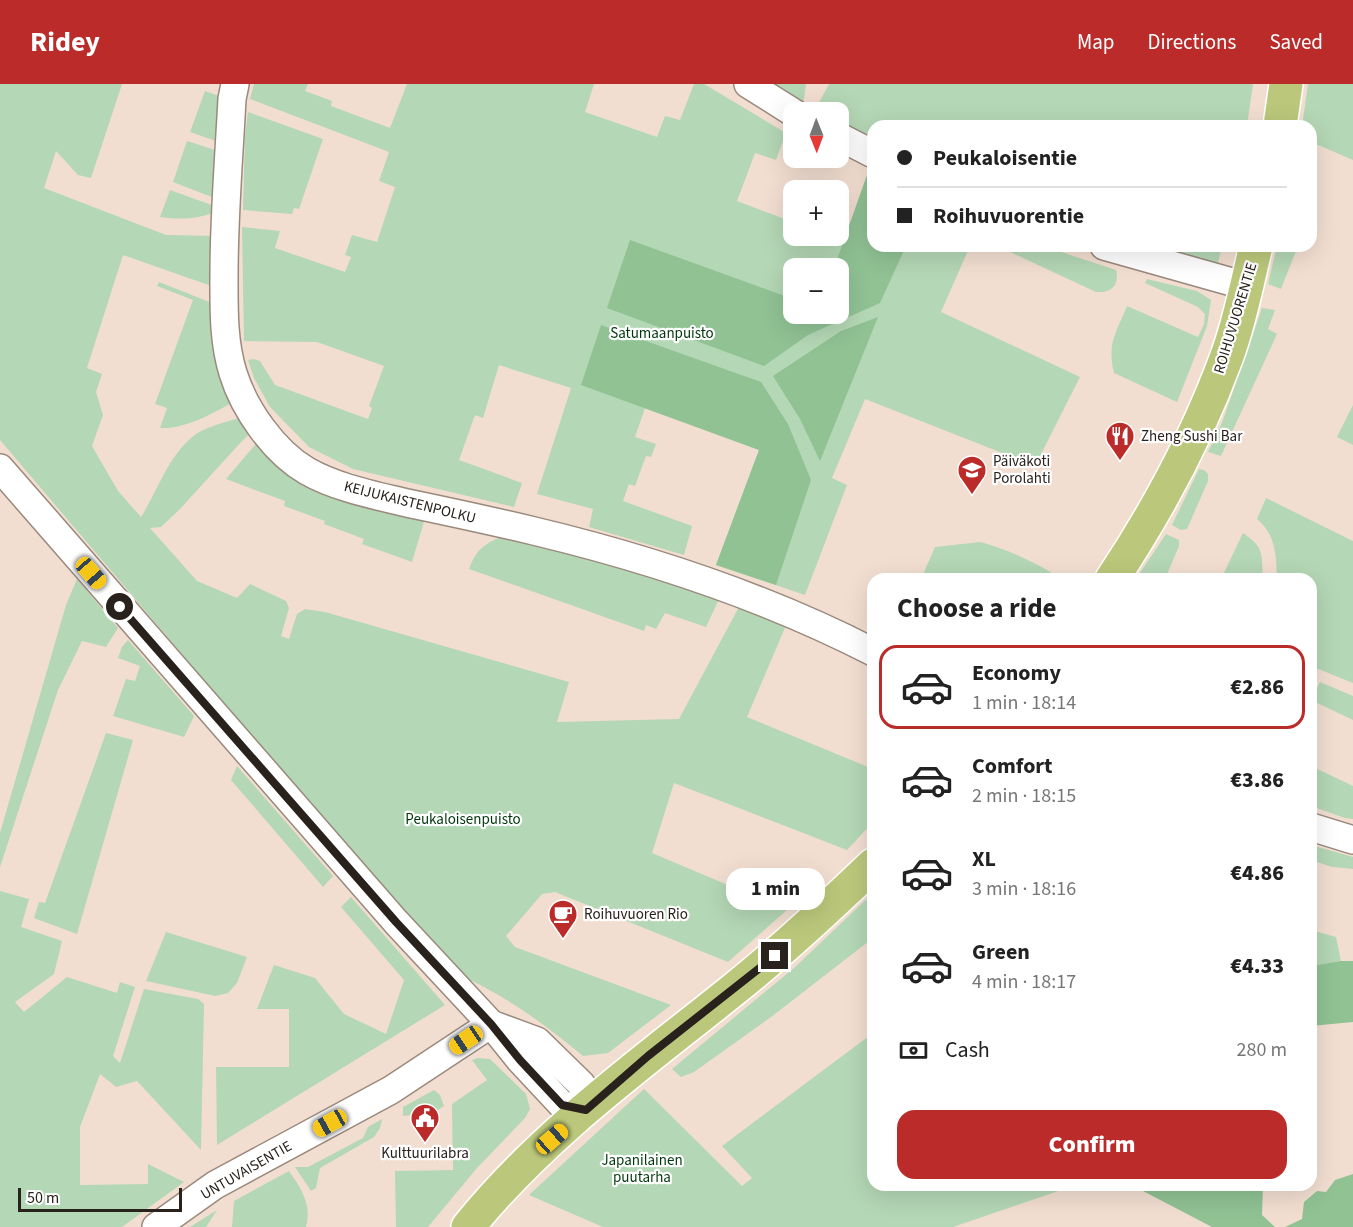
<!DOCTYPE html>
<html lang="en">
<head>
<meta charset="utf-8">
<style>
	:root { --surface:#fff; --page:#f2f2f2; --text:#222; --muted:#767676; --line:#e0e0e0; --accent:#ba2b2a }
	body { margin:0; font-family:"Source Sans 3",sans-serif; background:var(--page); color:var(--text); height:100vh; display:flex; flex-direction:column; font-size:22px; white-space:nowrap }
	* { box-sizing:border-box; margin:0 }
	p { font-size:20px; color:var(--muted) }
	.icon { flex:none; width:33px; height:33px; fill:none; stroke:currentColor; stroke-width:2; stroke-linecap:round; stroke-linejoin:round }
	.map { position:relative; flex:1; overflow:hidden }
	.panel { position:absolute; left:867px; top:489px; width:450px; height:618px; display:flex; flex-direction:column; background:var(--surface); border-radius:18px; box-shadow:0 6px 24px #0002 }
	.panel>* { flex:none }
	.top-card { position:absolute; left:867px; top:36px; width:450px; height:132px; border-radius:18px; box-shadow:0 6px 24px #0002; display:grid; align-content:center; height:132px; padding:0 30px; background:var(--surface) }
	.needle { width:39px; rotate:179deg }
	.fabs { position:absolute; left:783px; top:18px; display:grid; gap:12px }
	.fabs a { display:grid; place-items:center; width:66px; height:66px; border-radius:12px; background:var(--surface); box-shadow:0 6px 24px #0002; font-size:30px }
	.scale { position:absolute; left:18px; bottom:15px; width:164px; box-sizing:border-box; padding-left:6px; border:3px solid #28211c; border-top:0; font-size:16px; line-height:21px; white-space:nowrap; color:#28211c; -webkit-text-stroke:4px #fff; paint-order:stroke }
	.end { position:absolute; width:27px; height:27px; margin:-14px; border:8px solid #28211c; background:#fff; box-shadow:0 0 0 3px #fff }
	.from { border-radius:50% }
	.bubble { position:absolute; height:42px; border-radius:18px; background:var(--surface); box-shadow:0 6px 24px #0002; font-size:20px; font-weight:800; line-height:42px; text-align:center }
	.car { position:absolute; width:18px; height:36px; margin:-18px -9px; border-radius:8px; box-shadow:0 0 4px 2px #0007; background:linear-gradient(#f5c518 24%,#345 0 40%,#f5c518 0 76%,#345 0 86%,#f5c518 0) }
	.top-card b { display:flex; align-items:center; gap:21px; height:57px; font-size:22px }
	.top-card b+b { border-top:2px solid var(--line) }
	.top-card i { width:15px; height:15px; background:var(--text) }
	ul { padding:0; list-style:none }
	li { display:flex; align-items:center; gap:18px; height:84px; margin:0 12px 9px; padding:0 18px; border:3px solid transparent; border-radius:18px }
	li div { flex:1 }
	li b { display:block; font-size:22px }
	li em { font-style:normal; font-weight:800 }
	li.selected { border-color:var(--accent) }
	li>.icon { width:54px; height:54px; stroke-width:1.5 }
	h2 { padding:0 30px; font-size:27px; line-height:72px }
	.pay { display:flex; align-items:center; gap:15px; height:66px; padding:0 30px; font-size:22px }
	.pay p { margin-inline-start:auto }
	.action { display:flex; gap:12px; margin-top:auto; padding:12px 30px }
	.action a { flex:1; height:69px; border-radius:18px; background:var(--accent); color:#fff; font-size:24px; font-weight:800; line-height:69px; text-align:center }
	header { display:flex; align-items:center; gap:36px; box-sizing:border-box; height:84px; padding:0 30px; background:var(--accent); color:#fff }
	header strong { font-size:28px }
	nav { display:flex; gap:33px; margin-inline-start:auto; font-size:21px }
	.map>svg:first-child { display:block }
</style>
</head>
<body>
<header>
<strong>Ridey</strong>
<nav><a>Map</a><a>Directions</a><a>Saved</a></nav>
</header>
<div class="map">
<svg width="1353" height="1143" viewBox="0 0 1353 1143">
	<rect width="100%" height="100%" fill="#f2ded1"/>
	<!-- green -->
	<g fill="#b4d7b5" fill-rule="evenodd">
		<path d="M0 0H122L91 94 78 91 56 67 44 104 166 151 216 152 217 204 123 171 87 284 102 290 96 308 103 331 92 362 118 407 141 433C157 408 167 375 191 354 205 342 226 338 243 333L254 346 242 357 180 425 161 443 150 444 197 497 237 514 250 500 286 517 289 524 281 552 289 555 297 530 305 525 325 528 569 598 557 638 679 635 740 521 787 539 747 633 873 685V738L847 766 674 699 652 769 787 826 728 878 555 808 542 810 506 852 515 863 671 921 608 969 583 972C542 938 501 908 452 888L0 356Z"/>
		<path d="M254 0H308L305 7 332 17 331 22 390 44 407 0H594L585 28 657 53 665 32 680 36 694 0H704L786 49 776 76 755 69 737 117 793 138 794 152H831L844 156 873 93V162H970L941 228 1080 293 1035 382 865 315 832 394 847 401 805 511 716 481 759 366 645 324 635 353 656 360 651 373 646 372 635 402 629 400 623 417 692 442 684 471 589 443 593 425 537 410 571 304 499 281 483 334 475 331 459 376 522 399 514 423 353 385 309 363 270 323 254 294 248 276 254 275 260 277 275 301 368 335 372 324 369 322 384 282 317 258 244 257 242 143 280 147 275 164 345 188 351 173 345 171 352 151 377 158 395 103 379 97 389 68 250 15ZM794 184H838V230H794Z"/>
		<polygon points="764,0 806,0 803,22"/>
		<polygon points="829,0 1253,0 1247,42 873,42 873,56 839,40 838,28 814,28"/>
		<polygon points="1308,0 1353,0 1353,76 1311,58 1311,42 1302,42"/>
		<polygon points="205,7 227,15 219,58 190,48"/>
		<polygon points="248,28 323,55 299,125 294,124 292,130 243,126 245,52"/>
		<polygon points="187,57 218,67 217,115 173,98"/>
		<path d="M170 106 217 123V128C195 135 183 136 160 133Z"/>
		<path d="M997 162H1043L1116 186C1120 201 1111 209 1096 208Z"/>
		<polygon points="1151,162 1222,162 1218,179"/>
		<polygon points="1277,162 1298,162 1281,205 1268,200"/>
		<path d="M1147 195 1197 207 1211 216 1207 242 1177 318 1114 289C1107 259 1116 249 1127 222L1198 253 1204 240 1205 230 1198 223 1145 199Z"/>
		<path d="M159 198 217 221 235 317C212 330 186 345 160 344L167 324 155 320 193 216 157 202Z"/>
		<polygon points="1262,224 1275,226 1268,245 1277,250 1221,372 1208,368 1222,339"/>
		<polygon points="1353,321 1353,361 1337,353"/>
		<polygon points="261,354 426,431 412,478 362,460 364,455 324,440 325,437 284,422 285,417 226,395"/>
		<polygon points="1199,385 1204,386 1208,390 1208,397 1187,445 1181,446 1172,441"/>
		<path d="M1266 414 1353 457V599L1311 582V495H1277C1276 471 1276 451 1257 435Z"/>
		<path d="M1243 449C1265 464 1261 470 1263 495H1221Z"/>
		<polygon points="1166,450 1179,456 1179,462 1165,495 1136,495"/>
		<path d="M510 451 720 513 706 543 665 529 656 545 646 541 644 547 469 485C476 464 490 455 510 451Z"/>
		<path d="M980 458C1010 466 1036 479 1062 495H921L935 463Z"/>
		<polygon points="77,495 118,544 106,563 82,557 58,606 0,783 0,749 66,521"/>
		<polygon points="128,556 194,632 184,653 113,632 126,595 135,597 140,582 118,574 122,563"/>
		<polygon points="1320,598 1353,612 1353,636 1311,616"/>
		<polygon points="106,649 133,656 77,850 34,834 39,818 45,819"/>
		<polygon points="237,682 333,792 323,803 231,696"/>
		<polygon points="1311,682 1353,702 1353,735 1345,734 1311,722"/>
		<polygon points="1311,761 1353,773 1353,785 1332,783 1311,776"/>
		<polygon points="0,807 29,815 21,843 62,857 54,890 15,918 24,928 67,893 117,909 120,898 135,903 113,972 120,979 144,905 198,915 204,920 201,1066 137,997 116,1003 100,990 80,1043 80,1101 148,1100 148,1080 184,1098 122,1143 0,1143"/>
		<polygon points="873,809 873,854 771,933 694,988 681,993 672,985 794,884"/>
		<polygon points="351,813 445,921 217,1061 216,983 289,983 289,925 257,925 274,881 315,894 344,930 386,950 404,896 341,823"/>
		<polygon points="1311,846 1336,853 1341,877 1311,882"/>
		<polygon points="166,848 247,873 237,899 228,909 215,912 146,897"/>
		<polygon points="873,949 873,1101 1076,1101 953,1143 603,1143 529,1111 644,1005 742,1102 752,1094 722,1062"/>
		<polygon points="478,974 490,975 526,1010 530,1025 525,1034 477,1084 428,1143 396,1143 395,1087 453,1086 452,1020 487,996 472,976"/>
		<polygon points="434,1006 440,1011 444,1022 435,1028 403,1032 403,1023"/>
		<polygon points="382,1035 380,1044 374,1053 320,1084 316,1104 311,1107 295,1083 308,1083 363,1054 368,1043"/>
		<path d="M289 1087C301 1104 312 1121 306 1143H232L234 1117Z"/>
		<polygon points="217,1126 206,1143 190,1143"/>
	</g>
	<!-- forest -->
	<g fill="#90c294">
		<polygon points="867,91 873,93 873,162 906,162 880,219 808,251 764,282 607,224 630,156 793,215 794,230 838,230 838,184 834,184"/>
		<polygon points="878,233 820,377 800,335 773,292 841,247"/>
		<polygon points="601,241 761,298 788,340 811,396 776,501 716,481 759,366 581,301"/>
		<polygon points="1341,877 1353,877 1353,938 1311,942 1311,882"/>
		<polygon points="1353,1090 1353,1143 1285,1143 1302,1135 1304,1118 1317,1107 1326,1108 1335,1096"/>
		<polygon points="1143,1101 1263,1101 1262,1131 1275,1143 1212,1143 1143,1107"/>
	</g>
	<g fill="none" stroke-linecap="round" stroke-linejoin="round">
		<!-- minor casing -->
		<g stroke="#9a897c" stroke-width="30">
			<g id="minor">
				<path d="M235 0 232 15C229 73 224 131 224 190 224 223 223 257 233 289 244 325 274 368 307 387 337 404 374 411 407 419 450 428 492 437 534 447 651 475 766 513 873 568"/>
				<polyline points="748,0 794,29"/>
				<polyline points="838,52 873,70"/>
				<polyline points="1104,162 1246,202"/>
				<polyline points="0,384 396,838 491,940 520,976 562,1021 586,1026 582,1001 537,957 491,940"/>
				<polyline points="1311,743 1353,756"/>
				<polyline points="156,1143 215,1101 391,1006 491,940"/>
			</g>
		</g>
		<!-- major casing -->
		<g stroke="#fff" stroke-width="36">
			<g id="major">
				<polyline points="1280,42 1286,0"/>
				<path d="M1112 495C1158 426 1198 351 1227 272 1240 237 1247 199 1256 162"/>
				<path d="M468 1143C543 1050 641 980 733 906 782 867 828 824 873 781"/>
			</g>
		</g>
		<!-- minor -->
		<use href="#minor" stroke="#fff" stroke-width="27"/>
		<!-- major -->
		<use href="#major" stroke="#bbc87b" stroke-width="33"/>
	</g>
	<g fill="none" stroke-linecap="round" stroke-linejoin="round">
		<!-- route -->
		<polyline stroke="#28211c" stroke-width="8" points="120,523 396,838 491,940 520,976 562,1021 586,1026 648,972 775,872"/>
	</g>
	<!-- icons -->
	<defs>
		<g id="restaurant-pin" transform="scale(1.5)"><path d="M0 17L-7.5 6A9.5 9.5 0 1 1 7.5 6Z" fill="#ba2b2a" stroke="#fff"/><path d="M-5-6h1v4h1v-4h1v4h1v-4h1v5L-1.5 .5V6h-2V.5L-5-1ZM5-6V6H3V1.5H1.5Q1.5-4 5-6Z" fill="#fff"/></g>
		<g id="school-pin" transform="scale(1.5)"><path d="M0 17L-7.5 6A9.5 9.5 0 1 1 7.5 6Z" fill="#ba2b2a" stroke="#fff"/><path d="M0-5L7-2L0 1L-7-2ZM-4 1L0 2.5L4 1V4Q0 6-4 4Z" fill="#fff"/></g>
		<g id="cafe-pin" transform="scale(1.5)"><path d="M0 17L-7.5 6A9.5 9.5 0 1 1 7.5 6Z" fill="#ba2b2a" stroke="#fff"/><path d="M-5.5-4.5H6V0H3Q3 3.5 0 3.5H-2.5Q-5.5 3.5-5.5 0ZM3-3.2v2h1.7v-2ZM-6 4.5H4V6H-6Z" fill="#fff"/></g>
		<g id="civic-pin" transform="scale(1.5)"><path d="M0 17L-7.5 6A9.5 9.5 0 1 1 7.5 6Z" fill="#ba2b2a" stroke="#fff"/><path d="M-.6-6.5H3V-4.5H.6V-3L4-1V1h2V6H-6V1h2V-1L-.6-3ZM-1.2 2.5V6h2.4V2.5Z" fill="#fff"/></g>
	</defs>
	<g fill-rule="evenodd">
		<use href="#restaurant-pin" x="1120" y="352"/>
		<use href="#school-pin" x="972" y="386"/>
		<use href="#cafe-pin" x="563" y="830"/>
		<use href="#civic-pin" x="425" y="1034"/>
	</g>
	<g text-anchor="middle" stroke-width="4.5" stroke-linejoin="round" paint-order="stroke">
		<!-- street labels -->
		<g font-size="15" fill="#28211c" stroke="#fff">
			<text transform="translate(1235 234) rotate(-73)" y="5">ROIHUVUORENTIE</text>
			<text transform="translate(410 418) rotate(14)" y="5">KEIJUKAISTENPOLKU</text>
			<text transform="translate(246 1086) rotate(-30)" y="5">UNTUVAISENTIE</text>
		</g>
		<!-- park labels -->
		<g font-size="15" fill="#00370b" stroke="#fff">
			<text x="662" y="254">Satumaanpuisto</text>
			<text x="463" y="740">Peukaloisenpuisto</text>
			<text x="642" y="1081">Japanilainen<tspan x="642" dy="17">puutarha</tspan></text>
		</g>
		<!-- poi labels -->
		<g font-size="15" fill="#28211c" stroke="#fff" text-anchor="start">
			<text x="1141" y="357">Zheng Sushi Bar</text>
			<text x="993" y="382">Päiväkoti<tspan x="993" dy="17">Porolahti</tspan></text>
			<text x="584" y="835">Roihuvuoren Rio</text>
			<text x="425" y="1074" text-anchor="middle">Kulttuurilabra</text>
		</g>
	</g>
</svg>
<div class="fabs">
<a><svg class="needle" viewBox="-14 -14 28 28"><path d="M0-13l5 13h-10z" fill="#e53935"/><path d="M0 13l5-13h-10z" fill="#767676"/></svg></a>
<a>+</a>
<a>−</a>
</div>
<div class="scale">50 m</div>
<i class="end from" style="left:120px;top:523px"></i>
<i class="end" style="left:775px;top:872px"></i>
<div class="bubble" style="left:726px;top:784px;width:99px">1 min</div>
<i class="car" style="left:91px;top:489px;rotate:139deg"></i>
<i class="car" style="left:466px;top:956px;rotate:236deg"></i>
<i class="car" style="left:330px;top:1039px;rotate:241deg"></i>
<i class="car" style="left:552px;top:1055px;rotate:49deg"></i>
<div class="top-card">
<b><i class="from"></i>Peukaloisentie</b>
<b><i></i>Roihuvuorentie</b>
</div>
<section class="panel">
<h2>Choose a ride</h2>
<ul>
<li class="selected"><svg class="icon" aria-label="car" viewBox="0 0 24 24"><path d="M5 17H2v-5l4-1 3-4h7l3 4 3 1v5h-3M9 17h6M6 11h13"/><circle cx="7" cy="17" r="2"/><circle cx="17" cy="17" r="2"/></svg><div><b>Economy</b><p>1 min · 18:14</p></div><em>€2.86</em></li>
<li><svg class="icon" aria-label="car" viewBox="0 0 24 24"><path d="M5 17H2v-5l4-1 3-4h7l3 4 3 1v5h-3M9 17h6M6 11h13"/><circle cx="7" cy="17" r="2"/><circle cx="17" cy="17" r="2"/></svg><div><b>Comfort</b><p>2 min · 18:15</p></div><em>€3.86</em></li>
<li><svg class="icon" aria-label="car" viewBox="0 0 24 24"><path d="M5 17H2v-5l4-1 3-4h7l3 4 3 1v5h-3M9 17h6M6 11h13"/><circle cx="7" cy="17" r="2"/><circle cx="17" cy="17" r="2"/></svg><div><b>XL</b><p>3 min · 18:16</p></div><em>€4.86</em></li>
<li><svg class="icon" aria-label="car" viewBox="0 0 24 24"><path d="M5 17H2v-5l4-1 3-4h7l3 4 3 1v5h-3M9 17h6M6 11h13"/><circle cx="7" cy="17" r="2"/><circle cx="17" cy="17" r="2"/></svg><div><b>Green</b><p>4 min · 18:17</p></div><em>€4.33</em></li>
</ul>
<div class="pay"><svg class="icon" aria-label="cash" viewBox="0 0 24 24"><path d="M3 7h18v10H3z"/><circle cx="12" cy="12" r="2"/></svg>Cash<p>280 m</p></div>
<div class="action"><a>Confirm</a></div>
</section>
</div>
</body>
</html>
